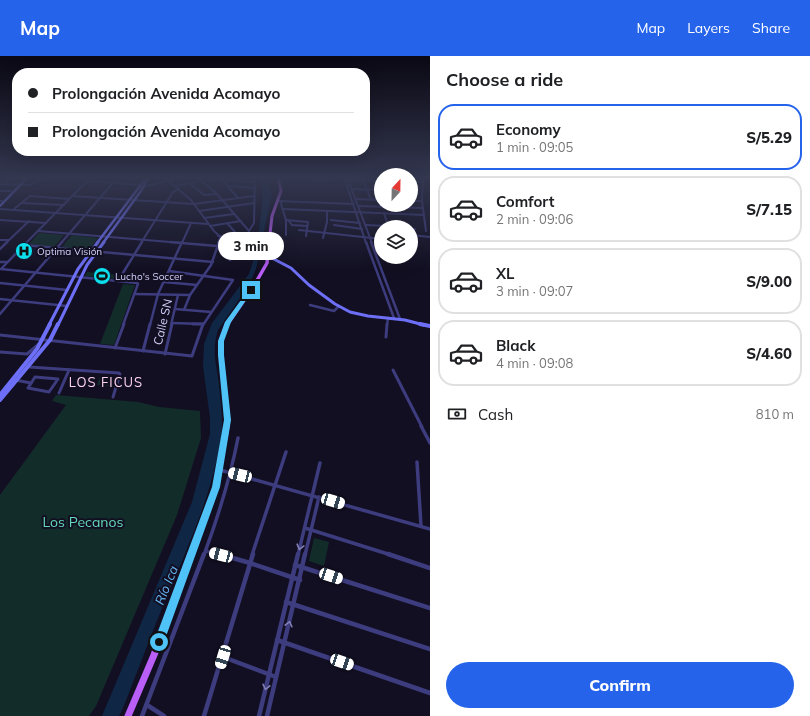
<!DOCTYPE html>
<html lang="en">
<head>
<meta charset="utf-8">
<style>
	:root { --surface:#fff; --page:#f6f6f6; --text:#202124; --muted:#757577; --line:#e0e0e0; --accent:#2563eb }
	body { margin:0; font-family:Mulish,sans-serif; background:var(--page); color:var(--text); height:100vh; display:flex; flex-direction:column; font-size:15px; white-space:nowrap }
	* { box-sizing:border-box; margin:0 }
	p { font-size:13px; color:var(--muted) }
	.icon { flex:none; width:22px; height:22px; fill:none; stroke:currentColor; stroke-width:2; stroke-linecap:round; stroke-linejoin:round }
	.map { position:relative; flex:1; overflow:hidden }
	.panel { display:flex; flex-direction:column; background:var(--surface); width:380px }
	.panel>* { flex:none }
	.banner { position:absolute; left:12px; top:12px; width:358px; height:88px; border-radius:16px; box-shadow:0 4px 16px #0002; display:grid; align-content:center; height:88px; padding:0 16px; background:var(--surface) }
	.needle { width:26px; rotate:22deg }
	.fabs { position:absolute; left:374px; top:112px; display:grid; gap:8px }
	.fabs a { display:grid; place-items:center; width:44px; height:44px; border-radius:50%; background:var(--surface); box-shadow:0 4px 16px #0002; font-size:20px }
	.end { position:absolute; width:18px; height:18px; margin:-9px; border:5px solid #4fc3f7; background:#111; box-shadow:0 0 0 2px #111 }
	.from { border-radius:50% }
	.bubble { position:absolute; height:28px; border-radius:14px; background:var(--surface); box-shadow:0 4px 16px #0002; font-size:13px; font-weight:800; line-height:28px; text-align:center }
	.car { position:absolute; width:12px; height:24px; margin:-12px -6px; border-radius:5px; box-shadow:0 0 3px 1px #0007; background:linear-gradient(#fff 24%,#345 0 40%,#fff 0 76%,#345 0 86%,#fff 0) }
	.banner b { display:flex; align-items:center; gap:14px; height:38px; font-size:15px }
	.banner b+b { border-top:1px solid var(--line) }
	.banner i { width:10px; height:10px; background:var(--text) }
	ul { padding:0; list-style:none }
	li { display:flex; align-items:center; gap:12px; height:66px; margin:0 8px 6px; padding:0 8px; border:2px solid var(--line); border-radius:16px }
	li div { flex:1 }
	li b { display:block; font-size:15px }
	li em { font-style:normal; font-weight:800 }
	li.on { border-color:var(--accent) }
	li>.icon { width:36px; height:36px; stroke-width:1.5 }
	h2 { padding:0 16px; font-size:18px; line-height:48px }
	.pay { display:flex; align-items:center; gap:10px; height:44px; padding:0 16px; font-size:15px }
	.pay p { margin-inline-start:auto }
	.button { display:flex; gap:8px; margin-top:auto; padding:8px 16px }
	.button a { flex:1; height:46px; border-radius:24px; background:var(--accent); color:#fff; font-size:16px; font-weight:800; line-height:46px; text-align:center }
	header { display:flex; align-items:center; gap:24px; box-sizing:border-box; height:56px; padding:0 20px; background:var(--accent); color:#fff }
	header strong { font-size:19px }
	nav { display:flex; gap:22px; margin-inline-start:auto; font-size:14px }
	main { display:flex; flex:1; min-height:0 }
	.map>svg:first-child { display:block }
</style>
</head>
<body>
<header>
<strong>Map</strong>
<nav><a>Map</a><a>Layers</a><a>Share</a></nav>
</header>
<main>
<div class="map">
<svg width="430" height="660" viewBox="0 0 430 660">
	<rect width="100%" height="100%" fill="#120f22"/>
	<!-- green -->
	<g fill="#122c2a">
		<polygon points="39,177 64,179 54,191 29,188"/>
		<polygon points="72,179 98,182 89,194 62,191"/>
		<polygon points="87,216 120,219 117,223 85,220"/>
		<polygon points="123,228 135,229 114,289 100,288"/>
		<polygon points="100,321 117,322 114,330 97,329"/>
		<polygon points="56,339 138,346 159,351 200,355 201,382 177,459 96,650 89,660 0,660 0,439 66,349 52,345"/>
		<polygon points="314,482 329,486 324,510 309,505"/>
	</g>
	<!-- water -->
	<path fill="#102645" d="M260 121H267L272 138 256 213 249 229 218 274C211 296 217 309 219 330 221 350 224 368 220 388 210 443 187 493 165 545 150 581 137 617 123 652L119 660H102L192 446 210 378V362L203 310 204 288 212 267 249 218 257 193 263 139Z"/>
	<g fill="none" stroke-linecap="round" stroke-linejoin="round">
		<!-- street-far4 -->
		<g stroke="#3d3c7e" stroke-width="2">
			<polyline points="164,121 191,144 214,175 227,187"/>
			<polyline points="197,121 217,138 249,175 247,184 218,180"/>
			<polyline points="223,121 222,124 238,142"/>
			<polyline points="344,121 366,187"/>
			<polyline points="347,121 372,187"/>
			<polyline points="362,121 371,144"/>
			<polyline points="376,121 381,133"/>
			<polyline points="423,121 422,145 426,175"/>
			<polyline points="198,122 255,126"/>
			<polyline points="312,123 330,124 330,121"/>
			<polyline points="347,124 381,125"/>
			<polyline points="411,126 423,126"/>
			<polyline points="189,127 204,139 217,138"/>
			<polyline points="0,128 31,129 44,121"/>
			<polyline points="3,128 10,121"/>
			<polyline points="175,130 202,125"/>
			<polyline points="227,130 255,132"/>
			<polyline points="139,132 183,121"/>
			<polyline points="352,133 381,134"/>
			<polyline points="0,135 11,135"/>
			<polyline points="72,140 194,148 254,140"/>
			<polyline points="356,143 381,144"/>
			<polyline points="0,145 2,145"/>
			<polyline points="278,145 354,148"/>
			<polyline points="282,145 281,148 286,164 286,179"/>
			<polyline points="411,145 422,145"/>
			<polyline points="22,147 64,149"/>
			<polyline points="358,150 423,152"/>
			<polyline points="0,153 208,168"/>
			<polyline points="14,153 30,140 69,143"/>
			<polyline points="283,153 424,159"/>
			<polyline points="199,155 254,147"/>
			<polyline points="204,162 234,158"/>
			<polyline points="0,164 46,167"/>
			<polyline points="286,164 308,166 306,180"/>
			<polyline points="331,164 360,167"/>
			<polyline points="289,165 292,169 307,170"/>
			<polyline points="227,167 235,176 236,182"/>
			<polyline points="334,169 362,173"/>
			<polyline points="366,169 388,170 384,157"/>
			<polyline points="210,170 241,165"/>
			<polyline points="411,173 415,173"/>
			<polyline points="299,174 381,183"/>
			<polyline points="38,175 182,187"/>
			<polyline points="249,175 254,167 255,121"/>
			<polyline points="411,179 430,181"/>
			<polyline points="323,182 327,166 327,155"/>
			<polyline points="0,184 9,184"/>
			<polyline points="6,187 29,165"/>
			<polyline points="26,187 87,125 141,129"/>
			<polyline points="61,187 118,121"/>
			<polyline points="141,187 173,136 179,133"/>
			<polyline points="182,187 191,167"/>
			<polyline points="218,187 220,182"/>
		</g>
		<!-- street-far3 -->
		<g stroke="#3d3c7e" stroke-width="2.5">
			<polyline points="170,186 217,190"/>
			<polyline points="226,186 240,193 230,204"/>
			<polyline points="366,186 394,262"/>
			<polyline points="371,186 400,263"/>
			<polyline points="24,189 213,206"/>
			<polyline points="0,193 7,186"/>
			<polyline points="0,206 7,206"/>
			<polyline points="1,213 137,227 138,228 123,269"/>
			<polyline points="1,213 27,186"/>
			<polyline points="169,215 233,224 203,269"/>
			<polyline points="118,225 142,186"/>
			<polyline points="164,226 197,229"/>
			<polyline points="0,227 67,234"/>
			<polyline points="134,238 190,239"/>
			<polyline points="0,243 67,250"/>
			<polyline points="310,249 334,255 339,250"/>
			<polyline points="175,253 211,256"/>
			<polyline points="184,254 190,239 211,209 219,186"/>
			<polyline points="0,258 62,186"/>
			<polyline points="172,267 203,268"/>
			<polyline points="150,269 158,238 182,186"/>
			<polyline points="171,269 178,239"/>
			<polyline points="387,269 388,262"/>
		</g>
		<!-- street-far2 -->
		<g stroke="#3d3c7e" stroke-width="3">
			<polyline points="193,268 203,268"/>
			<polyline points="0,279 192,300 203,268"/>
			<polyline points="386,281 387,268"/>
			<polyline points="115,292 124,268"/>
			<polyline points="143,295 150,268"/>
			<polyline points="0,296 27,298 40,287"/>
			<polyline points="165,298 172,268"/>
			<polyline points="29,311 119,317 120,318 113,341"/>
			<polyline points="393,314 422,371"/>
			<polygon points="35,321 58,323 49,336 28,332"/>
			<polyline points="15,324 31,327"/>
			<polyline points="59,337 69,314"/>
		</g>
		<!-- street-far1 -->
		<g stroke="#3d3c7e" stroke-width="3.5">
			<polyline points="421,370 430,387"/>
			<polyline points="417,406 421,470"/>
			<polyline points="220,414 430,473"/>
			<polyline points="305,472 391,499"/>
			<polyline points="206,495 222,499"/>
			<path d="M204 499C218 461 230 423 238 382"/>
			<polyline points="252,499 286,396"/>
			<polyline points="298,499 320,407"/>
			<polyline points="305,499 319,441"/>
		</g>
		<!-- street -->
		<g stroke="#3d3c7e" stroke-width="4.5">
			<polyline points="219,498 250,507 300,524"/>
			<polyline points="388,498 430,512"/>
			<polyline points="295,509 430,552"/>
			<polyline points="286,546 430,593"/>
			<polyline points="277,584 430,637"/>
			<polyline points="223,601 276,621"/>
			<polyline points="147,649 164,660"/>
			<polyline points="142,660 204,498"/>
			<polyline points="204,660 253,498"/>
			<polyline points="259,660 298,498"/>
			<polyline points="267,660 305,498"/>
		</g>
		<!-- secondary-far2 -->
		<g stroke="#6e6ff7" stroke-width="2.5">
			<polyline points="0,150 28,121"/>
			<polyline points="97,187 146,122"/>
			<polyline points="103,187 141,135 149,121"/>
		</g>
		<!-- secondary-far1 -->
		<g stroke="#6e6ff7" stroke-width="3">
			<polyline points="268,200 291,212 309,229 335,248 350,256 368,260 405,264 424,269"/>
			<polyline points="49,269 78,213 98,186"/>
			<polyline points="58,269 87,209 104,186"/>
		</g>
		<!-- secondary -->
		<g stroke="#6e6ff7" stroke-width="4">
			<polyline points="420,268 430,270"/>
			<polyline points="0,339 37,293 50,268"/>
			<polyline points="0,344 50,284 58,268"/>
		</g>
		<!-- primary-far4 -->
		<polyline stroke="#b95ff7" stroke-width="3" points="269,187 272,160 281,135 278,121"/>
		<!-- primary-far3 -->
		<polyline stroke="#b95ff7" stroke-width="3.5" points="227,269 255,228 267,207 269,186"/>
		<!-- primary-far2 -->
		<polyline stroke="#b95ff7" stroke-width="4.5" points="227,371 228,364 221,299 221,285 227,268"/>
		<!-- primary-far1 -->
		<polyline stroke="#b95ff7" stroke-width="5.5" points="191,499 216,431 227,370"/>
		<!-- primary -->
		<polyline stroke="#b95ff7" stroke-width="7" points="128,660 154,599 191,498"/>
	</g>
	<!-- one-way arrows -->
	<defs><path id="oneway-chevron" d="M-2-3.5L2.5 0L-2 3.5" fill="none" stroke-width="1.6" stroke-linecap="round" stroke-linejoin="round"/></defs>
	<g stroke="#8280b7">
		<use href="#oneway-chevron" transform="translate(300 491) rotate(105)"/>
		<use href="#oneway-chevron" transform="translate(289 568) rotate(-76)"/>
		<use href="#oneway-chevron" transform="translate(266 631) rotate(103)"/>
	</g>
	<!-- sky -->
	<linearGradient id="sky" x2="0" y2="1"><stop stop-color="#0a0813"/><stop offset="0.57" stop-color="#33374f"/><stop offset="1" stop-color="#33374f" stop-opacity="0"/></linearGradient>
	<rect width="430" height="214" fill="url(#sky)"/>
	<!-- route -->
	<polygon fill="#4fc3f7" points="249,233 253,234 231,266 224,285 224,299 231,364 220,431 164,586 163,590 159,592 156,590 154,586 212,431 224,364 218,299 218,285 225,266"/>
	<!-- icons -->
	<defs>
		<g id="hospital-disc" transform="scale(0.9)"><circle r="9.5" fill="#0cdfee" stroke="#120f22"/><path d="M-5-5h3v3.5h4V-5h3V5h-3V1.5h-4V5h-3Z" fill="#111"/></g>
		<g id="stadium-disc" transform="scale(0.9)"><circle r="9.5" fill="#0cdfee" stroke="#120f22"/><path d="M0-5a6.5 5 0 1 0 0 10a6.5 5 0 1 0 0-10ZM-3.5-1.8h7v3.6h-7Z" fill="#111"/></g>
	</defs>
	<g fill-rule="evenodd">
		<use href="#hospital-disc" x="24" y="195"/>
		<use href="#stadium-disc" x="102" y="220"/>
	</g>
	<g text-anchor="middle" stroke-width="4" stroke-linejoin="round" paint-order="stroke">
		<!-- far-poi labels -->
		<g font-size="10" fill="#d6d2fd" stroke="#120f22" text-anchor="start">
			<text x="37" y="199">Optima Visión</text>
			<text x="115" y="224">Lucho's Soccer</text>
		</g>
		<!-- street labels -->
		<g font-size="12" fill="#d6d2fd" stroke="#120f22">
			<text transform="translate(163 266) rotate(-77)" y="4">Calle SN</text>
		</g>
		<!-- neighbourhood labels -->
		<g font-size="13" letter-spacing="1" fill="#fdd4ef" stroke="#120f22">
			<text x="106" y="331">LOS FICUS</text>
		</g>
		<!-- water labels -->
		<g font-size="13" font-style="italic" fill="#66b8f7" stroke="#120f22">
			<text transform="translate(166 529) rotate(-68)" y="5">Río Ica</text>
		</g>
		<!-- near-park labels -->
		<g font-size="14" fill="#62d9b8" stroke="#120f22">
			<text x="83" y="471">Los Pecanos</text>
		</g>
	</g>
</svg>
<div class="fabs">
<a><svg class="needle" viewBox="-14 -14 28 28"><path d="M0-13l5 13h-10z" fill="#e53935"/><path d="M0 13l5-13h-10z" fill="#757577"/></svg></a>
<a><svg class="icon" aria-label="layers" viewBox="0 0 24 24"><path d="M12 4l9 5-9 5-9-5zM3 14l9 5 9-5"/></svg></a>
</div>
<i class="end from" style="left:159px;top:586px"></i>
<i class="end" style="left:251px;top:234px"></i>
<div class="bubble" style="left:218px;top:176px;width:66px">3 min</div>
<i class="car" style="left:240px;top:419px;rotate:284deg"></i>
<i class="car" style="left:333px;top:445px;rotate:106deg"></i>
<i class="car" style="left:221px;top:499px;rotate:285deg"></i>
<i class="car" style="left:331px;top:520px;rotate:108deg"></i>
<i class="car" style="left:223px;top:601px;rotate:197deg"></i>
<i class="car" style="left:342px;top:606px;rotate:109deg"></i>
<div class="banner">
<b><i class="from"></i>Prolongación Avenida Acomayo</b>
<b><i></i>Prolongación Avenida Acomayo</b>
</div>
</div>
<section class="panel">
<h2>Choose a ride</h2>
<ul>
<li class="on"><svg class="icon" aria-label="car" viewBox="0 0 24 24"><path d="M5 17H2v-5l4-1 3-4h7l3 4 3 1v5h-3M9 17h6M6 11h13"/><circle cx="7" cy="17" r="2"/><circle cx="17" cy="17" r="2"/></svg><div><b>Economy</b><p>1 min · 09:05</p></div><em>S/5.29</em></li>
<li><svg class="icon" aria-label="car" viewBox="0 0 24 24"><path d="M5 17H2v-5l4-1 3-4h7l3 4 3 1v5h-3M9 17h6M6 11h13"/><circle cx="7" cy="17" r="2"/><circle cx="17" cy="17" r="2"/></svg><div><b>Comfort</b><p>2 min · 09:06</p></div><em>S/7.15</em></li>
<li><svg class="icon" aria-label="car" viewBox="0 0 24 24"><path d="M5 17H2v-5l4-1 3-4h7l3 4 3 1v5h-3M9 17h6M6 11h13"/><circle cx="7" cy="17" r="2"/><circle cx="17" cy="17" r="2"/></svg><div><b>XL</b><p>3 min · 09:07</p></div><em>S/9.00</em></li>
<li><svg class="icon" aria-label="car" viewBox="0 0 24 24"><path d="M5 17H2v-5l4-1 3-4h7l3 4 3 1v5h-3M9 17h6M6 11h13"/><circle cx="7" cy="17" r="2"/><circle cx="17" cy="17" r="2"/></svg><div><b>Black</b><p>4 min · 09:08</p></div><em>S/4.60</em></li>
</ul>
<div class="pay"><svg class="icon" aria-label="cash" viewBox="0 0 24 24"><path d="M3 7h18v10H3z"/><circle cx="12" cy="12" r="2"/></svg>Cash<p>810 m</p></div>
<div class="button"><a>Confirm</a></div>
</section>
</main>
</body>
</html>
